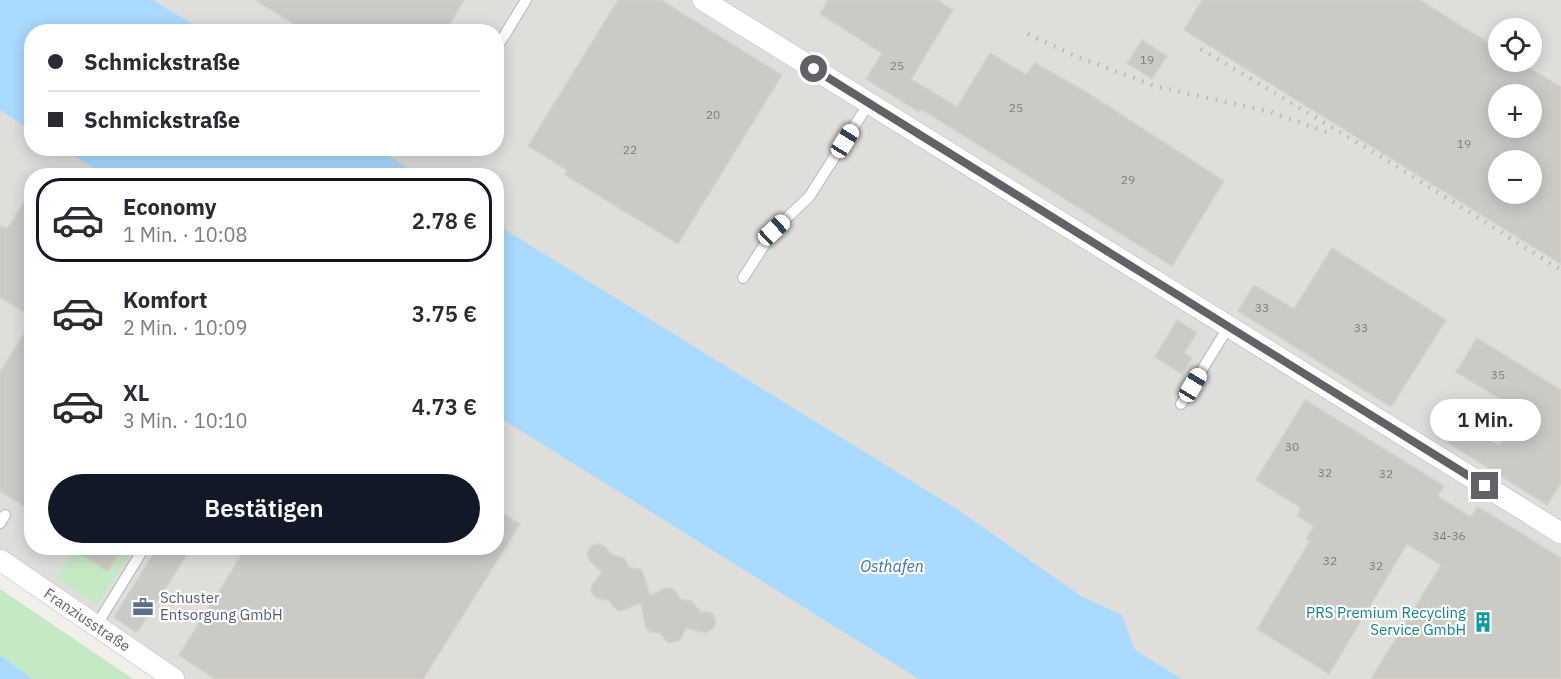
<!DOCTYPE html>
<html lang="de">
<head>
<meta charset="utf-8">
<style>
	:root { --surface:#fff; --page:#f2f2f3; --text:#2b2b33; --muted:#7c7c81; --line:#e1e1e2; --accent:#111827 }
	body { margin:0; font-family:"IBM Plex Sans",sans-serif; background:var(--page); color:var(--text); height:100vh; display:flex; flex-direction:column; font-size:22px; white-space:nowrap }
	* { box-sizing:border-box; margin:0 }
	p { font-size:20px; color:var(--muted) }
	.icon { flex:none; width:33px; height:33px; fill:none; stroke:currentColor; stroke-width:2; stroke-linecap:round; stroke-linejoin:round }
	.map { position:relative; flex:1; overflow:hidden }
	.sheet { position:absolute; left:24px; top:168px; width:480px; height:387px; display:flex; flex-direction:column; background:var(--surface); border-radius:24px; box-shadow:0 3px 15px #0003 }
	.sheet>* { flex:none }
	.top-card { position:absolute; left:24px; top:24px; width:480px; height:132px; border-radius:24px; box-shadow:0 3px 15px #0003; display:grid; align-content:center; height:132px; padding:0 24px; background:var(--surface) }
	.controls { position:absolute; left:1488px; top:18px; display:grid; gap:12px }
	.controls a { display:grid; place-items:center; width:54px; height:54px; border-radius:50%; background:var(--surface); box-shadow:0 3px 15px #0003; font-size:30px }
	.end { position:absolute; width:27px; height:27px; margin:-14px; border:8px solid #5f6368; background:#fff; box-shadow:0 0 0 3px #fff }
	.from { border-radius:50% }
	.bubble { position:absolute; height:42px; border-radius:21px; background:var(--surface); box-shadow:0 3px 15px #0003; font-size:20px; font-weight:600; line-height:42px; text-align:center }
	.car { position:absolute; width:18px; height:36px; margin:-18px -9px; border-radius:8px; box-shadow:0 0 4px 2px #0007; background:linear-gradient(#fff 24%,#345 0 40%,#fff 0 76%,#345 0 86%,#fff 0) }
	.top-card b { display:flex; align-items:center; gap:21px; height:57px; font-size:22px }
	.top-card b+b { border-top:2px solid var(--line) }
	.top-card i { width:15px; height:15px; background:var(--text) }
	ul { padding:10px 0 0; list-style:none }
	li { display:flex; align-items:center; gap:18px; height:84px; margin:0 12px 9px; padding:0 12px; border:3px solid transparent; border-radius:24px }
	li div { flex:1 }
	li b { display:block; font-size:22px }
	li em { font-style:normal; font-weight:600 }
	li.active { border-color:var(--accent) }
	li>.icon { width:54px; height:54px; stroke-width:1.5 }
	.cta { display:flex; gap:12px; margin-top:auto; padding:12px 24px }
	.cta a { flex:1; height:69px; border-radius:36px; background:var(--accent); color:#fff; font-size:24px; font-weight:600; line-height:69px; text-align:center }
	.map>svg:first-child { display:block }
</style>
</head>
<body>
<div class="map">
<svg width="1561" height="679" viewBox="0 0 1561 679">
	<rect width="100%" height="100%" fill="#f1efe8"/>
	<!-- industrial -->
	<path fill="#e0deda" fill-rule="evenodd" d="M0 0H1561V679H174L0 560ZM1498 28H1532V62H1498ZM32 32H496V148H32ZM1498 94H1532V128H1498ZM1498 160H1532V194H1498ZM32 176H496V548H32Z"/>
	<!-- green -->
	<g fill="#c5e8c5">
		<polygon points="122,548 134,548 97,605 56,577 76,551 108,571"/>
		<polygon points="0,589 133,679 33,679 0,655"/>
	</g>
	<!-- water -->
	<g fill="#aadaff">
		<polygon points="0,0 153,0 204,31 32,32 31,130 0,110"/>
		<polygon points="62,149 392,149 394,150 390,157 419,175 106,175"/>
		<polygon points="496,224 960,511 1081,596 1122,615 1135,650 1182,679 919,679 497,416"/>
		<polygon points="0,655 33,679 0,679"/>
	</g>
	<!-- building -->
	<g fill="#cccac5" stroke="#d6d1c6" stroke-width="1.5" fill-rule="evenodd">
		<polygon points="255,0 464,0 445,32 307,32"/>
		<polygon points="618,0 661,0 782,75 678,244 565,175 567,170 528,146"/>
		<polygon points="828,0 937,0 953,10 911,79 957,107 990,53 1026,75 1035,63 1086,92 1224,181 1172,266 921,109 919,112 866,79 882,53 820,14"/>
		<path d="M1202 0H1420L1498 49V62H1519L1561 87V264L1184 30ZM1498 94H1532V128H1498ZM1498 160H1532V194H1498Z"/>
		<polygon points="1142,40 1167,56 1152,79 1127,63"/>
		<polygon points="32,190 32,317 0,297 0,225 7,229"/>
		<polygon points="1332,248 1446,320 1391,407 1238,311 1254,285 1294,309"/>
		<polygon points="1177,320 1197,333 1184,353 1192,358 1182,374 1155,357"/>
		<polygon points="32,321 32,449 24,462 32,467 32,511 0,491 0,372"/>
		<polygon points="1477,338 1561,390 1561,483 1547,505 1439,437 1452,416 1499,446 1520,411 1456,372"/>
		<polygon points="1305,400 1444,486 1437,496 1471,517 1478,507 1561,558 1561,679 1371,679 1441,565 1407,544 1329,674 1257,629 1310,541 1306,539 1314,526 1297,516 1301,508 1256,480"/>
		<polygon points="496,509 520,524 423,679 215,679 179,655 246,548 496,548"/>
		<polygon points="599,544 604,546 612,555 624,558 629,567 642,570 650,596 665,588 672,588 677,593 680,599 691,601 701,612 712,613 716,621 713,629 705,633 686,628 680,640 670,643 666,641 661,633 651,632 646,628 641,603 620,611 614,608 609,601 595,597 591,591 591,587 602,572 590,561 587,554 591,546"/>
		<polygon points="70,548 122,548 108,571"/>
		<polygon points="157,548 191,548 137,633 114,617"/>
	</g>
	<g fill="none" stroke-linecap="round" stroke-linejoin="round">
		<!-- service casing -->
		<g stroke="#b5b8bc" stroke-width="12">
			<g id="service">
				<polyline points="496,49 526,0"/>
				<polyline points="743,278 774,230 809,197 869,103"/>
				<polyline points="1181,404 1229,326"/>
				<polyline points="0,523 5,515"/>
				<polyline points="96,626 144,548"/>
			</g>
		</g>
		<!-- minor casing -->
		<g stroke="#b5b8bc" stroke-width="22">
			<g id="minor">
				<polyline points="703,0 1561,533"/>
				<polyline points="0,560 174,679"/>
			</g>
		</g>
		<!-- service -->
		<use href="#service" stroke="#fff" stroke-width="10"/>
		<!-- minor -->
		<use href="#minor" stroke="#fff" stroke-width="21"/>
		<!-- rail -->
		<g stroke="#b6b7b8" stroke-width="4.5" stroke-dasharray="1.5 8" stroke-linecap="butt">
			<polyline points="1028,34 1075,56 1155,86 1271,112 1329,133"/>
			<polyline points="1201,49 1385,159 1561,270"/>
		</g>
	</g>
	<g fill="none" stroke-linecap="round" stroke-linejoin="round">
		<!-- route -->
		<polyline stroke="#5f6368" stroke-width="8" points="814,69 1485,486"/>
	</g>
	<!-- icons -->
	<defs>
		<g id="office-bare" transform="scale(1.62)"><path d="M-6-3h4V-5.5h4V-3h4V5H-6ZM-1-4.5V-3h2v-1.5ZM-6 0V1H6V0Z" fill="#5c6f8a" stroke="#fff" stroke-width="2.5" paint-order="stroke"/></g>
		<g id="building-bare" transform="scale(1.62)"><path d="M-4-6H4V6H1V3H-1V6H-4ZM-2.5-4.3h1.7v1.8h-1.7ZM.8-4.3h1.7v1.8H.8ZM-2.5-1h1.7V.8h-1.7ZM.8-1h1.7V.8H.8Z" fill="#0f9aa8" stroke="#fff" stroke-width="2.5" paint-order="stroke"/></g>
	</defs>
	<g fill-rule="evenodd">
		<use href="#office-bare" x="143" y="607"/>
		<use href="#building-bare" x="1483" y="622"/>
	</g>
	<g text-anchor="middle" stroke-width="4.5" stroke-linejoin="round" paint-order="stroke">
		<!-- number labels -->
		<g font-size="12" fill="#7a7d7f">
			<text x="1147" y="64">19</text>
			<text x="897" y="70">25</text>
			<text x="1016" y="112">25</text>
			<text x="713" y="119">20</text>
			<text x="1464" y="148">19</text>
			<text x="630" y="154">22</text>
			<text x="1128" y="184">29</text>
			<text x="1262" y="312">33</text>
			<text x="1361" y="332">33</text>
			<text x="1498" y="379">35</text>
			<text x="1292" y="451">30</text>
			<text x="1325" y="477">32</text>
			<text x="1386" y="478">32</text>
			<text x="1449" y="540">34-36</text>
			<text x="1330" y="565">32</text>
			<text x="1376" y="570">32</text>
		</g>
		<!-- service labels -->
		<g font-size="15" fill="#4e5e75" stroke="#fff" text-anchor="start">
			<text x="160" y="603">Schuster<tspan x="160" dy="17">Entsorgung GmbH</tspan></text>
		</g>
		<!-- culture labels -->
		<g font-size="15" fill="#0d838f" stroke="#fff" text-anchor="end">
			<text x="1466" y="618">PRS Premium Recycling<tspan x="1466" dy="17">Service GmbH</tspan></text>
		</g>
		<!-- street labels -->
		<g font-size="15" fill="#5f6368" stroke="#fff">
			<text transform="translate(87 620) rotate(34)" y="5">Franziusstraße</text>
		</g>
		<!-- water labels -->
		<g font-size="16" font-style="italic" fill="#4174aa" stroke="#fff">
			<text x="892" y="572">Osthafen</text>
		</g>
	</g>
</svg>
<div class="controls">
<a><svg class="icon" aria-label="locate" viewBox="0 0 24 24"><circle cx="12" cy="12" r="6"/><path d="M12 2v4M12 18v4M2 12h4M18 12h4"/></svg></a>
<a>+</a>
<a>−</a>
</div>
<i class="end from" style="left:814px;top:69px"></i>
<i class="end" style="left:1485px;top:486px"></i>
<div class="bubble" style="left:1430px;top:399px;width:111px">1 Min.</div>
<i class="car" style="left:845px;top:141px;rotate:32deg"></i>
<i class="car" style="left:774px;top:230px;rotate:47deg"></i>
<i class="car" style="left:1193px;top:385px;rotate:31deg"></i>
<div class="top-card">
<b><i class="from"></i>Schmickstraße</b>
<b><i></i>Schmickstraße</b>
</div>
<section class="sheet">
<ul>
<li class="active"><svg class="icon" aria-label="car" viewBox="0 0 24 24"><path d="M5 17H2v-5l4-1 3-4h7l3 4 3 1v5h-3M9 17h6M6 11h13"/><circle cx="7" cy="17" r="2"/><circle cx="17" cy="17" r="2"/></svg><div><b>Economy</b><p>1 Min. · 10:08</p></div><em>2.78 €</em></li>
<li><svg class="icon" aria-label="car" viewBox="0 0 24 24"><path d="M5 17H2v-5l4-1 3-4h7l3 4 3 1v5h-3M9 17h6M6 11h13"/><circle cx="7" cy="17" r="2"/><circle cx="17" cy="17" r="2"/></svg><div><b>Komfort</b><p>2 Min. · 10:09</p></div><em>3.75 €</em></li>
<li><svg class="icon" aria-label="car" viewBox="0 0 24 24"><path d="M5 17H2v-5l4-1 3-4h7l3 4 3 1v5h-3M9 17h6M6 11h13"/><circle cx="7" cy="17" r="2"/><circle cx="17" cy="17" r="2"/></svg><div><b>XL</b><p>3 Min. · 10:10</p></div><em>4.73 €</em></li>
</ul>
<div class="cta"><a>Bestätigen</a></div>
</section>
</div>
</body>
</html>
